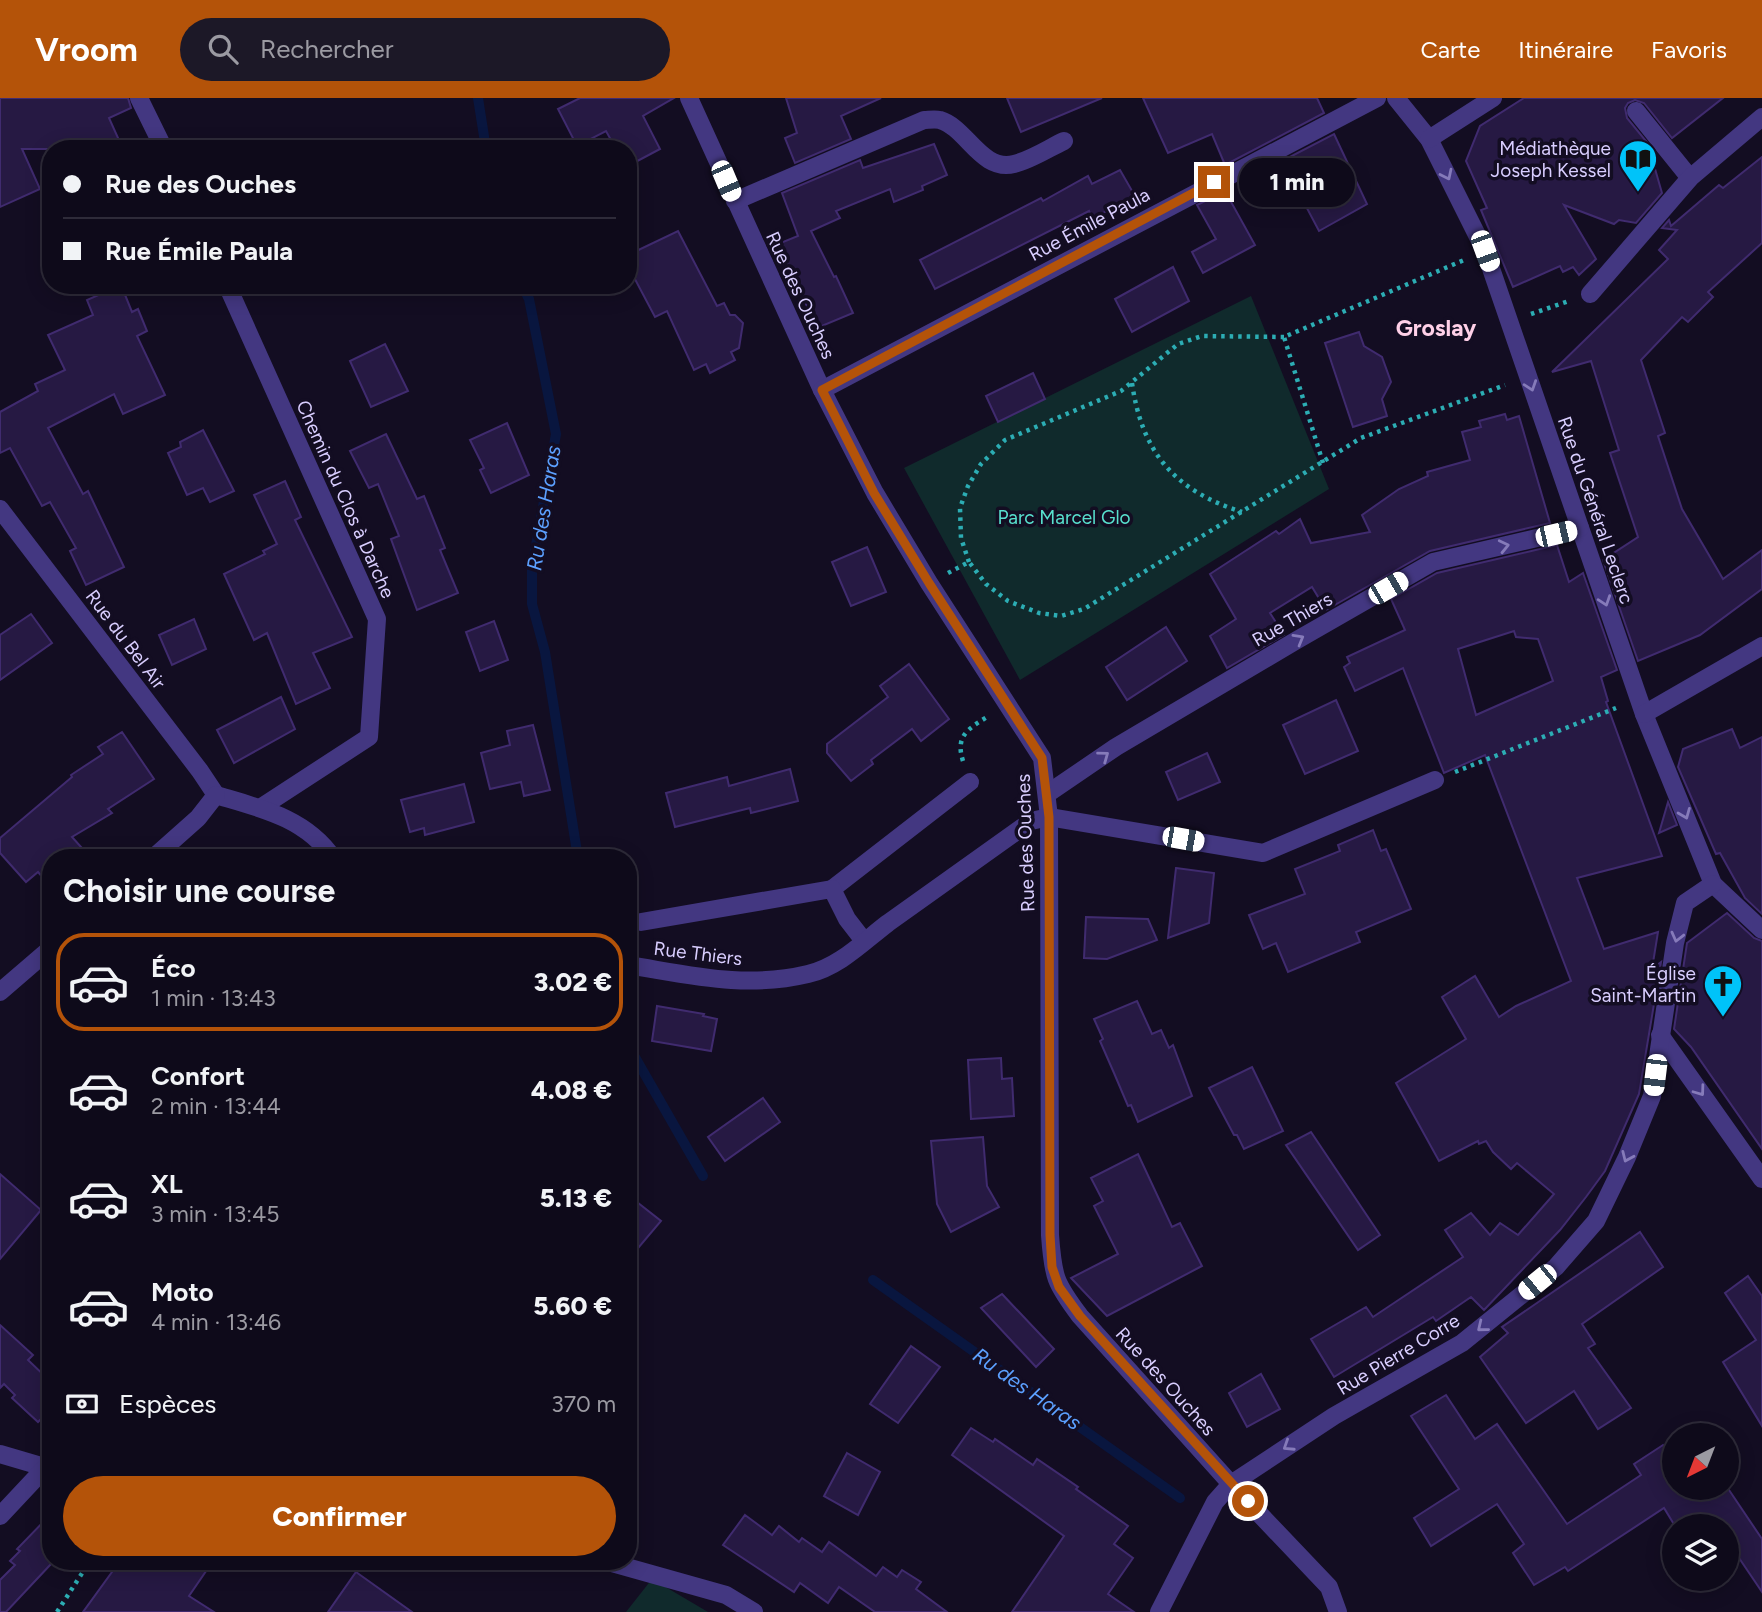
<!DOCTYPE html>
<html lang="fr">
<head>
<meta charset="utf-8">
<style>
	:root { --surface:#0e0a1a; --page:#1c1827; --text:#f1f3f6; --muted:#9b9aa2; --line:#2e2b39; --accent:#b45309 }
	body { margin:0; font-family:Figtree,sans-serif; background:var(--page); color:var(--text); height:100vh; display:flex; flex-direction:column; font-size:26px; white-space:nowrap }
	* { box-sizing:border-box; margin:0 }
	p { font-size:23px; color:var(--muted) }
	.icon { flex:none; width:38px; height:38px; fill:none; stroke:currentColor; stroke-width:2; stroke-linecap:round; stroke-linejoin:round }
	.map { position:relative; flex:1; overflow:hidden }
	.drawer { position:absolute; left:42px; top:751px; width:595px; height:721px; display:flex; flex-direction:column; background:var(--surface); border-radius:28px; box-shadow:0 4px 18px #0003,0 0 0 2px var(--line) }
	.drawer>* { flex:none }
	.top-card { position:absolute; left:42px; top:42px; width:595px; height:154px; border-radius:28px; box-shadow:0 4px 18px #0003,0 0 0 2px var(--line); display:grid; align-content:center; height:154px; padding:0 21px; background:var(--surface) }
	.needle { width:46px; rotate:222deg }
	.buttons { position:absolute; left:1662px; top:1325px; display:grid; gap:14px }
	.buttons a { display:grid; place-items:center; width:77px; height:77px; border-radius:50%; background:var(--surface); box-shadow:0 4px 18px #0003,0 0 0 2px var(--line); font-size:35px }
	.end { position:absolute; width:32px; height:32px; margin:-16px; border:9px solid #b45309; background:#fff; box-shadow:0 0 0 4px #fff }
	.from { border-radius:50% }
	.bubble { position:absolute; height:49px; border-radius:24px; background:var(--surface); box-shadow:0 4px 18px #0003,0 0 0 2px var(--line); font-size:23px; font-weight:800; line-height:49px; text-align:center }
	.car { position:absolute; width:21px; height:42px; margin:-21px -10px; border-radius:9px; box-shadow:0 0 5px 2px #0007; background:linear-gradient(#fff 24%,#345 0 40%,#fff 0 76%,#345 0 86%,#fff 0) }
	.top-card b { display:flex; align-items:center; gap:24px; height:66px; font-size:26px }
	.top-card b+b { border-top:2px solid var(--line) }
	.top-card i { width:18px; height:18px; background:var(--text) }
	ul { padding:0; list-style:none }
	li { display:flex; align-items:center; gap:21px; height:98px; margin:0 14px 10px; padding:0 7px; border:4px solid transparent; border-radius:28px }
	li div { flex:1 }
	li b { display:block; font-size:26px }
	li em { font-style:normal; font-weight:800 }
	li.selected { border-color:var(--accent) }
	li>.icon { width:63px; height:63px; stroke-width:1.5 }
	h2 { padding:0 21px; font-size:32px; line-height:84px }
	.pay { display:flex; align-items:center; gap:18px; height:77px; padding:0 21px; font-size:26px }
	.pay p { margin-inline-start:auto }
	.button { display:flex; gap:14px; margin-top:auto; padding:14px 21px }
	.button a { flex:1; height:80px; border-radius:42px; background:var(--accent); color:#fff; font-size:28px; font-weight:800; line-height:80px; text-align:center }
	header { display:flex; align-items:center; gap:42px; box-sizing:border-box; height:98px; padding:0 35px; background:var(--accent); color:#fff }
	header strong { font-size:33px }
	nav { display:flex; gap:38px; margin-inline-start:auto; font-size:24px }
	.search { width:490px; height:63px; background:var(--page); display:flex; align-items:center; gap:18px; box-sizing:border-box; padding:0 24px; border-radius:38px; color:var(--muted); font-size:26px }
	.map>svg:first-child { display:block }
</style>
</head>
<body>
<header>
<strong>Vroom</strong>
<div class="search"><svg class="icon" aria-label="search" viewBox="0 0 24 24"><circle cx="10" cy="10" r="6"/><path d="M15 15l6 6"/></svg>Rechercher</div>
<nav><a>Carte</a><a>Itinéraire</a><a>Favoris</a></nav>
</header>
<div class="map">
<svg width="1762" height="1514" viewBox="0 0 1762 1514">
	<rect width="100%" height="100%" fill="#130d22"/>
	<!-- green -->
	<g fill="#102a2c">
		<polygon points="1251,198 1329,391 1020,582 904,370"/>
		<polygon points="652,1481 708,1514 626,1514"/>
	</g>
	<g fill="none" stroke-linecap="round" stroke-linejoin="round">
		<!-- stream -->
		<g stroke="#09163f" stroke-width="10">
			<polyline points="478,0 486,51"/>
			<polyline points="522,187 529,201 556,336 532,470 532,506 545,554 578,760"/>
			<polyline points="628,947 703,1078"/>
			<polyline points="873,1182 1180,1400"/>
		</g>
	</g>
	<!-- building -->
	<g fill="#261943" stroke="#402b6f" stroke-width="2" fill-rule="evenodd">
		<polygon points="0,0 128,0 131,10 109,20 123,51 22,51 40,91 0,109"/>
		<polygon points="580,0 674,0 643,18 660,51 628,68 628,51 616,51 606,33 577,48 558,11"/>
		<polygon points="786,0 881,0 841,18 851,41 795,65 785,40 797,35"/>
		<polygon points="1007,0 1102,0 1021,34"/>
		<polygon points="1143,0 1317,0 1324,15 1225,67 1212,36 1168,55"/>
		<polygon points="1524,0 1723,0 1672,40 1644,5 1635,2 1628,5 1625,10 1627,20 1655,54 1651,57 1662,95 1636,125 1619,122 1614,126 1564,107 1596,161 1579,177 1573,169 1563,174 1560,168 1513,189 1481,112 1487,110 1466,63 1480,28"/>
		<polygon points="1334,36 1367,106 1319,133 1282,63"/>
		<polygon points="934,46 947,77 922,88 923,92 894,104 890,91 836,113 840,120 811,133 834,179 836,178 853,215 817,230 778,146 798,138 782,95 860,62 863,70"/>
		<polygon points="1762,59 1762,145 1708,194 1713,199 1688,224 1682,219 1641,262 1665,335 1658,338 1682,411 1723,481 1762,452 1762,491 1700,537 1638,563 1603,462 1638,439 1610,355 1619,352 1591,263 1552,274 1668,161 1659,152 1677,132 1662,130 1669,122 1671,128 1719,87 1723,90"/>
		<polygon points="1120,72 1135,98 1092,121 1089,113 935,191 920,162 1041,100 1043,103 1088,78 1092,86"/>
		<polygon points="1225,93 1255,147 1203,175 1192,154 1216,141 1197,107"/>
		<polygon points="678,133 717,208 724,205 730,217 735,217 743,225 739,250 731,254 735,262 710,275 706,266 694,272 667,213 655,219 628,168 628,157"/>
		<polygon points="1173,169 1189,203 1132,234 1115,201"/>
		<polygon points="121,187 132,214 138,211 147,233 137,238 165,297 123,316 114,296 48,330 83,396 88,393 124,469 86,487 70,453 76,450 50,404 42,408 10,350 0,355 0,314 38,293 35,286 65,272 48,237 93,217 87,202"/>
		<polygon points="1359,234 1364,248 1382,259 1391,284 1382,301 1387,318 1353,329 1325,245"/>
		<polygon points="385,246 408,293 371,309 350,263"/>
		<polygon points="1033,275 1045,301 998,324 986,298"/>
		<polygon points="1505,316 1507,322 1519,318 1550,425 1430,453 1326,512 1312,489 1270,515 1284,537 1227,570 1210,538 1236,521 1210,476 1276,433 1279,436 1300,421 1311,445 1370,434 1362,417 1399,391 1428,378 1427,374 1470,362 1462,334 1481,329 1479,323"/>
		<polygon points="507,325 529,377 491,395 480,372 484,370 470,342"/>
		<polygon points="203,332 234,393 210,404 203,390 187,397 168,355 181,349 180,344"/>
		<polygon points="386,336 417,401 424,398 445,450 440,452 458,495 417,512 391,441 399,438 378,386 369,390 350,353"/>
		<polygon points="285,383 301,419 295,422 352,539 313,555 330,590 296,606 267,535 254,542 224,476 265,456 263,453 277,446 254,397"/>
		<path d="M1557 447 1569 484 1583 475 1617 572 1601 579 1608 603 1606 604 1662 758 1577 780 1604 851 1658 834 1652 871 1661 864 1639 996 1605 1073 1586 1099 1560 1132 1484 1212 1471 1199 1436 1223 1433 1219 1334 1279 1311 1241 1366 1209 1373 1219 1463 1159 1445 1132 1471 1115 1490 1137 1500 1125 1518 1137 1554 1096 1517 1065 1511 1071 1493 1054 1486 1043 1479 1046 1478 1043 1439 1063 1396 985 1466 941 1442 899 1475 878 1499 919 1516 908 1571 883 1485 657 1444 675 1403 570 1355 593 1344 569 1350 565 1347 559 1405 532 1391 501 1437 475ZM1514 533 1516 539 1538 541 1553 583 1476 617 1458 551Z"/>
		<polygon points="867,449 886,494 851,508 832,464"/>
		<polygon points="31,516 52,545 0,582 0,537"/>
		<polygon points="194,521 206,551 172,567 159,537"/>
		<polygon points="494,523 508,562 480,573 466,534"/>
		<polygon points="1166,529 1187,563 1127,602 1106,569"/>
		<polygon points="909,566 949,621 921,643 912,631 871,662 873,666 851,683 827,655 827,646 888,599 880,588"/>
		<polygon points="281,599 295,631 234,665 217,632"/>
		<polygon points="1336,602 1358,653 1305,676 1283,627"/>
		<polygon points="533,627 550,692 524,698 521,684 490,691 481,655 510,647 507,633"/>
		<polygon points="1732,631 1740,650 1762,639 1762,816 1745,800 1720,755 1716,756 1678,669 1683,651"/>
		<polygon points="122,634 154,681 108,711 112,715 72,739 81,749 69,760 51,760 51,789 38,774 26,784 0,755 0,740 72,679 71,677 103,656 98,649"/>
		<polygon points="1207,655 1220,684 1178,702 1166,674"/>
		<polygon points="790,671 798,703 751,715 750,710 675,729 666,695 727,679 729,688"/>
		<polygon points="464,686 474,724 425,737 424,730 410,734 401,702"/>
		<polygon points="1668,704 1677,727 1659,735"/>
		<polygon points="1373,732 1381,753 1386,751 1411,811 1356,834 1360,844 1288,874 1276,845 1263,851 1249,817 1305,796 1295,771 1340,753 1338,747"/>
		<polygon points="1176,770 1214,775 1209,825 1168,840"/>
		<polygon points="1727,815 1754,840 1762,843 1762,1051 1691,949 1674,931 1687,845"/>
		<polygon points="1086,819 1148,821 1157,842 1107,861 1084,860"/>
		<polygon points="1137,903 1152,936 1161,932 1169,950 1173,947 1192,998 1138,1024 1131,1007 1128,1008 1114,975 1100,943 1103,941 1094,921"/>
		<polygon points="657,908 704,916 703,918 717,921 711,953 652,943"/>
		<polygon points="1001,960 1002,981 1012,980 1014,1018 971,1021 968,962"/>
		<polygon points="1252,969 1283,1033 1244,1051 1237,1037 1234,1037 1209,990"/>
		<polygon points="763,1000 780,1024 725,1063 708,1039"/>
		<polygon points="1311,1034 1380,1137 1358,1152 1286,1047"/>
		<polygon points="983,1039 987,1088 999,1109 951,1134 937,1106 931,1043"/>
		<polygon points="1138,1056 1172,1129 1180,1125 1202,1168 1107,1218 1071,1180 1118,1156 1094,1108 1103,1103 1091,1080"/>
		<polygon points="0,1076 41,1112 0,1161"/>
		<polygon points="628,1097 661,1123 628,1162"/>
		<polygon points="1640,1134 1663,1169 1582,1226 1595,1246 1588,1250 1631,1310 1598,1331 1574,1293 1526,1325 1480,1259 1508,1235 1502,1229"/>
		<polygon points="1748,1178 1762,1198 1762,1328 1723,1264 1756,1242 1725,1195"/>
		<polygon points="1002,1196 1054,1251 1036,1269 981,1210"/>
		<polygon points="0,1227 33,1257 28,1262 51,1284 51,1311 38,1324 12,1300 15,1297 4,1286 0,1290"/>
		<polygon points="911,1248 940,1269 898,1325 870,1306"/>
		<polygon points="1261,1276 1280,1311 1247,1329 1229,1295"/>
		<polygon points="1446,1297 1475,1341 1497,1326 1567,1426 1641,1377 1634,1366 1663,1347 1675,1364 1675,1390 1727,1389 1762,1441 1762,1494 1737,1457 1727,1462 1727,1428 1675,1428 1664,1410 1568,1473 1565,1469 1534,1487 1513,1455 1524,1446 1497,1406 1431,1448 1414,1420 1459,1391 1411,1318"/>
		<polygon points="971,1330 993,1344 995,1341 1033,1367 1037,1361 1078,1389 1076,1391 1128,1428 1114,1446 1133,1460 1108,1496 1134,1514 1012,1514 1064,1438 952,1357"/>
		<polygon points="847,1355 880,1374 858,1417 824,1398"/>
		<polygon points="51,1416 51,1466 6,1514 0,1514 0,1482 15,1467 10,1463 20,1453 17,1451"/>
		<polygon points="745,1417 772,1437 779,1428 799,1444 802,1440 822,1454 829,1444 876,1478 883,1469 897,1479 902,1472 921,1484 916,1491 947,1514 875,1514 839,1489 828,1505 800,1485 794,1494 723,1447"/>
		<polygon points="120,1463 213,1463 189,1498 214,1514 83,1514"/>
		<polygon points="356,1474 412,1514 328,1514"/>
	</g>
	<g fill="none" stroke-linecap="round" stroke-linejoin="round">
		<!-- path -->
		<g stroke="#2cadb4" stroke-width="4.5" stroke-dasharray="3.5 5" stroke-linecap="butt">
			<polyline points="1531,216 1569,203"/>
			<path d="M1132 285C1142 355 1175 393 1242 414"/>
			<polyline points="1323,365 1284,239 1464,162"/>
			<polyline points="969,464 961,440 960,410 968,388 981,366 1005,342 1121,293 1178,246 1202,238 1284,239"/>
			<polyline points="948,475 969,464 986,486 1008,503 1039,515 1061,518 1084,511 1361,340 1505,287"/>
			<path d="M963 663C955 638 968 631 987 619"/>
			<polyline points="1455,674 1616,610"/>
			<polyline points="57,1514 90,1463"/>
		</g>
		<!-- minor -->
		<g stroke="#433781" stroke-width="18">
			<polyline points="139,0 164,51"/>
			<path d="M689 0 822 292 875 395 929 485 1042 660 1049 719 1050 1137C1053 1179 1055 1185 1080 1218L1231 1386 1329 1489 1338 1514"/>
			<polyline points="1396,0 1429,41 1485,153 1644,616 1713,786 1762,832"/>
			<polyline points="1636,13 1690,80"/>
			<polyline points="1429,41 1493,0"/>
			<path d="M735 103 924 22C928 22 935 21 940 22 967 30 981 74 1014 66 1031 62 1049 50 1064 43"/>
			<polyline points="227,187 377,521 369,639 260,710"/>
			<polyline points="1590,196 1690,80 1762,19"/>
			<polyline points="822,292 1377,0"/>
			<polyline points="0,411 200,673 216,697"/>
			<polyline points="1644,616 1762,548"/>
			<polyline points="1047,696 1116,649 1297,542 1433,464 1580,430"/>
			<path d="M216 697C260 710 306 720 333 760"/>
			<polyline points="153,760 198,720 216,697"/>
			<polyline points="832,791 970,684"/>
			<polyline points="641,824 832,791 847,821 864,843"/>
			<path d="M628 867C691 877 745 891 808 876 839 869 863 844 888 825 936 791 984 757 1031 723L1049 719 1263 755 1435 682"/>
			<polyline points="0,894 51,850"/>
			<polyline points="1660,937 1762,1081"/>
			<polyline points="0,1356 51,1371"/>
			<polyline points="0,1418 45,1370"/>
			<polyline points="605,1463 726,1497 754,1514"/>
			<polyline points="1159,1514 1215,1404 1231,1386 1334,1318 1462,1245 1556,1169 1596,1123 1627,1059 1652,998 1675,845 1685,805 1713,786"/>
		</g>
	</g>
	<!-- one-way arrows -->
	<defs><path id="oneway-chevron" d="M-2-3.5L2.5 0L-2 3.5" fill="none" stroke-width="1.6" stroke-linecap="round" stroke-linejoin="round" transform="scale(1.75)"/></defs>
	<g stroke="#867bba">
		<use href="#oneway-chevron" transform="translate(1447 77) rotate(64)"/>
		<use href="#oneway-chevron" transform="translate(1531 288) rotate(71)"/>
		<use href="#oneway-chevron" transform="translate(1504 448) rotate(-13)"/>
		<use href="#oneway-chevron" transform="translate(1605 503) rotate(71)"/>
		<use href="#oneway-chevron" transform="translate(1299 541) rotate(-30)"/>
		<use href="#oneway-chevron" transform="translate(1104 658) rotate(-36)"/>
		<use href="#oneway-chevron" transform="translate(1685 716) rotate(68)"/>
		<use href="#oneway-chevron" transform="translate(1677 839) rotate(104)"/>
		<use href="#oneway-chevron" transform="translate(1700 993) rotate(54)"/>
		<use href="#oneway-chevron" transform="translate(1627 1059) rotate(114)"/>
		<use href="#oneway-chevron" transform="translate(1482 1229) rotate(141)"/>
		<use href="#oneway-chevron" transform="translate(1288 1348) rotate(147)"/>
	</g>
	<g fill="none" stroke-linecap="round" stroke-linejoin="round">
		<!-- route -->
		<polyline stroke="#b45309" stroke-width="9" points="1214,84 822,292 874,395 929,485 1042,660 1049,719 1050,1137 1052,1169 1059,1189 1080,1218 1248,1403"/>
	</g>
	<!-- icons -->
	<defs>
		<g id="library-pin" transform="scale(2.0125)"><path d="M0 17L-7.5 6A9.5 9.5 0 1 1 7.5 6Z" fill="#00c3f9" stroke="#130d22"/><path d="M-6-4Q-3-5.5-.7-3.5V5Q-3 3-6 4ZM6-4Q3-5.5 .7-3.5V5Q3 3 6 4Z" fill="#111"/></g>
		<g id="church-pin" transform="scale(2.0125)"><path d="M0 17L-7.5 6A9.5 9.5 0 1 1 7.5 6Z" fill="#00c3f9" stroke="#130d22"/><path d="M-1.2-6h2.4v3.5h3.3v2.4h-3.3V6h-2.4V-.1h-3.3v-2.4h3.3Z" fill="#111"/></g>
	</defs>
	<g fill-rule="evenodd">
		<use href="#library-pin" x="1638" y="61"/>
		<use href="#church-pin" x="1723" y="886"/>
	</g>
	<g text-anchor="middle" stroke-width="7" stroke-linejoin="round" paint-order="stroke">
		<!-- poi labels -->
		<g font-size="19" fill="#d9ceff" stroke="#130d22" text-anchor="end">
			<text x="1611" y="57">Médiathèque<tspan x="1611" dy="22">Joseph Kessel</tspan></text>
			<text x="1696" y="882">Église<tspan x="1696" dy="22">Saint-Martin</tspan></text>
		</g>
		<!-- street labels -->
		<g font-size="19" fill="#d9ceff" stroke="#130d22">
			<text transform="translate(1089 126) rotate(-28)" y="7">Rue Émile Paula</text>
			<text transform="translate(801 197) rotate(65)" y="7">Rue des Ouches</text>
			<text transform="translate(346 401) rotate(66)" y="7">Chemin du Clos à Darche</text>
			<text transform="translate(1596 412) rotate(71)" y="7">Rue du Général Leclerc</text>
			<text transform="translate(1292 521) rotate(-30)" y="7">Rue Thiers</text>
			<text transform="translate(126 541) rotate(53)" y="7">Rue du Bel Air</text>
			<text transform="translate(1025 745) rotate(-92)" y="7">Rue des Ouches</text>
			<text transform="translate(698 855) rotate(7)" y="7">Rue Thiers</text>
			<text transform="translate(1398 1256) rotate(-31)" y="7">Rue Pierre Corre</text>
			<text transform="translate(1166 1283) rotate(48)" y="7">Rue des Ouches</text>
		</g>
		<!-- park labels -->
		<g font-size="19" fill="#58e0ce" stroke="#130d22">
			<text x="1064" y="426">Parc Marcel Glo</text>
		</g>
		<!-- water labels -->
		<g font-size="21" font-style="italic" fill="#5ca0ff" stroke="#130d22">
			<text transform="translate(544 410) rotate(-81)" y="7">Ru des Haras</text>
			<text transform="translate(1027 1291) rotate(35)" y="7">Ru des Haras</text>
		</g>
		<!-- quarter labels -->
		<g font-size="23" font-weight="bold" fill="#ffd0e8" stroke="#130d22">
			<text x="1436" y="238">Groslay</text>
		</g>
	</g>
</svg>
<div class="buttons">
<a><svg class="needle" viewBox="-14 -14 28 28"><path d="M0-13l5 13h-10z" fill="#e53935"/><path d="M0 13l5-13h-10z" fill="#9b9aa2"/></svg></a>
<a><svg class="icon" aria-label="layers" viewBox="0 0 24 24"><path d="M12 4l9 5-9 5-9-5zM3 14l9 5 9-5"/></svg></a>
</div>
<i class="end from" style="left:1248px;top:1403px"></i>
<i class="end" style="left:1214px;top:84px"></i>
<div class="bubble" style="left:1239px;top:60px;width:116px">1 min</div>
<i class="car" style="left:726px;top:83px;rotate:157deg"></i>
<i class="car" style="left:1485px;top:153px;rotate:160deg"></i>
<i class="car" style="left:1556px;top:436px;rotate:77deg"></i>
<i class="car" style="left:1388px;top:490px;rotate:60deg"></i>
<i class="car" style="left:1183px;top:741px;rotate:100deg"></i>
<i class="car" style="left:1655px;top:977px;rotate:187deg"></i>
<i class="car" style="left:1537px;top:1184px;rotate:231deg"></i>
<div class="top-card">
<b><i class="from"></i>Rue des Ouches</b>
<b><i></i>Rue Émile Paula</b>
</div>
<section class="drawer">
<h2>Choisir une course</h2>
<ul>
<li class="selected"><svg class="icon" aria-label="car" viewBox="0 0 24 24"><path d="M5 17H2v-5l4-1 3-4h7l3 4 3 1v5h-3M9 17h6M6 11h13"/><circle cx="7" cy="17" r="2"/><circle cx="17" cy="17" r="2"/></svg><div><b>Éco</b><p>1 min · 13:43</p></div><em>3.02 €</em></li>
<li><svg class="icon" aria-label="car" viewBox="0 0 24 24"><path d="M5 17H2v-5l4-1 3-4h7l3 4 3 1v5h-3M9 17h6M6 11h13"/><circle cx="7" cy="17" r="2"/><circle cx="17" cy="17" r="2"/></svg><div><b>Confort</b><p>2 min · 13:44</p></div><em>4.08 €</em></li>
<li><svg class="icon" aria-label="car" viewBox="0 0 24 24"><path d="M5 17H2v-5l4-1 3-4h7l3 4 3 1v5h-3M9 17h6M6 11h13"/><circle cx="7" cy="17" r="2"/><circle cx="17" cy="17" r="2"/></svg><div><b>XL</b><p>3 min · 13:45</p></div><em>5.13 €</em></li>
<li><svg class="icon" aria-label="car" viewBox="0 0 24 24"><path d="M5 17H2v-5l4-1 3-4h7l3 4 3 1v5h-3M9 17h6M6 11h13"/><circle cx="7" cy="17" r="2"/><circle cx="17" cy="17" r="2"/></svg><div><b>Moto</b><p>4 min · 13:46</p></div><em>5.60 €</em></li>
</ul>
<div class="pay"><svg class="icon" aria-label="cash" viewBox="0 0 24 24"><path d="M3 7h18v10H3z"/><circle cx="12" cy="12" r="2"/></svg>Espèces<p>370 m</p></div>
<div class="button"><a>Confirmer</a></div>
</section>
</div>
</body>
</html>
